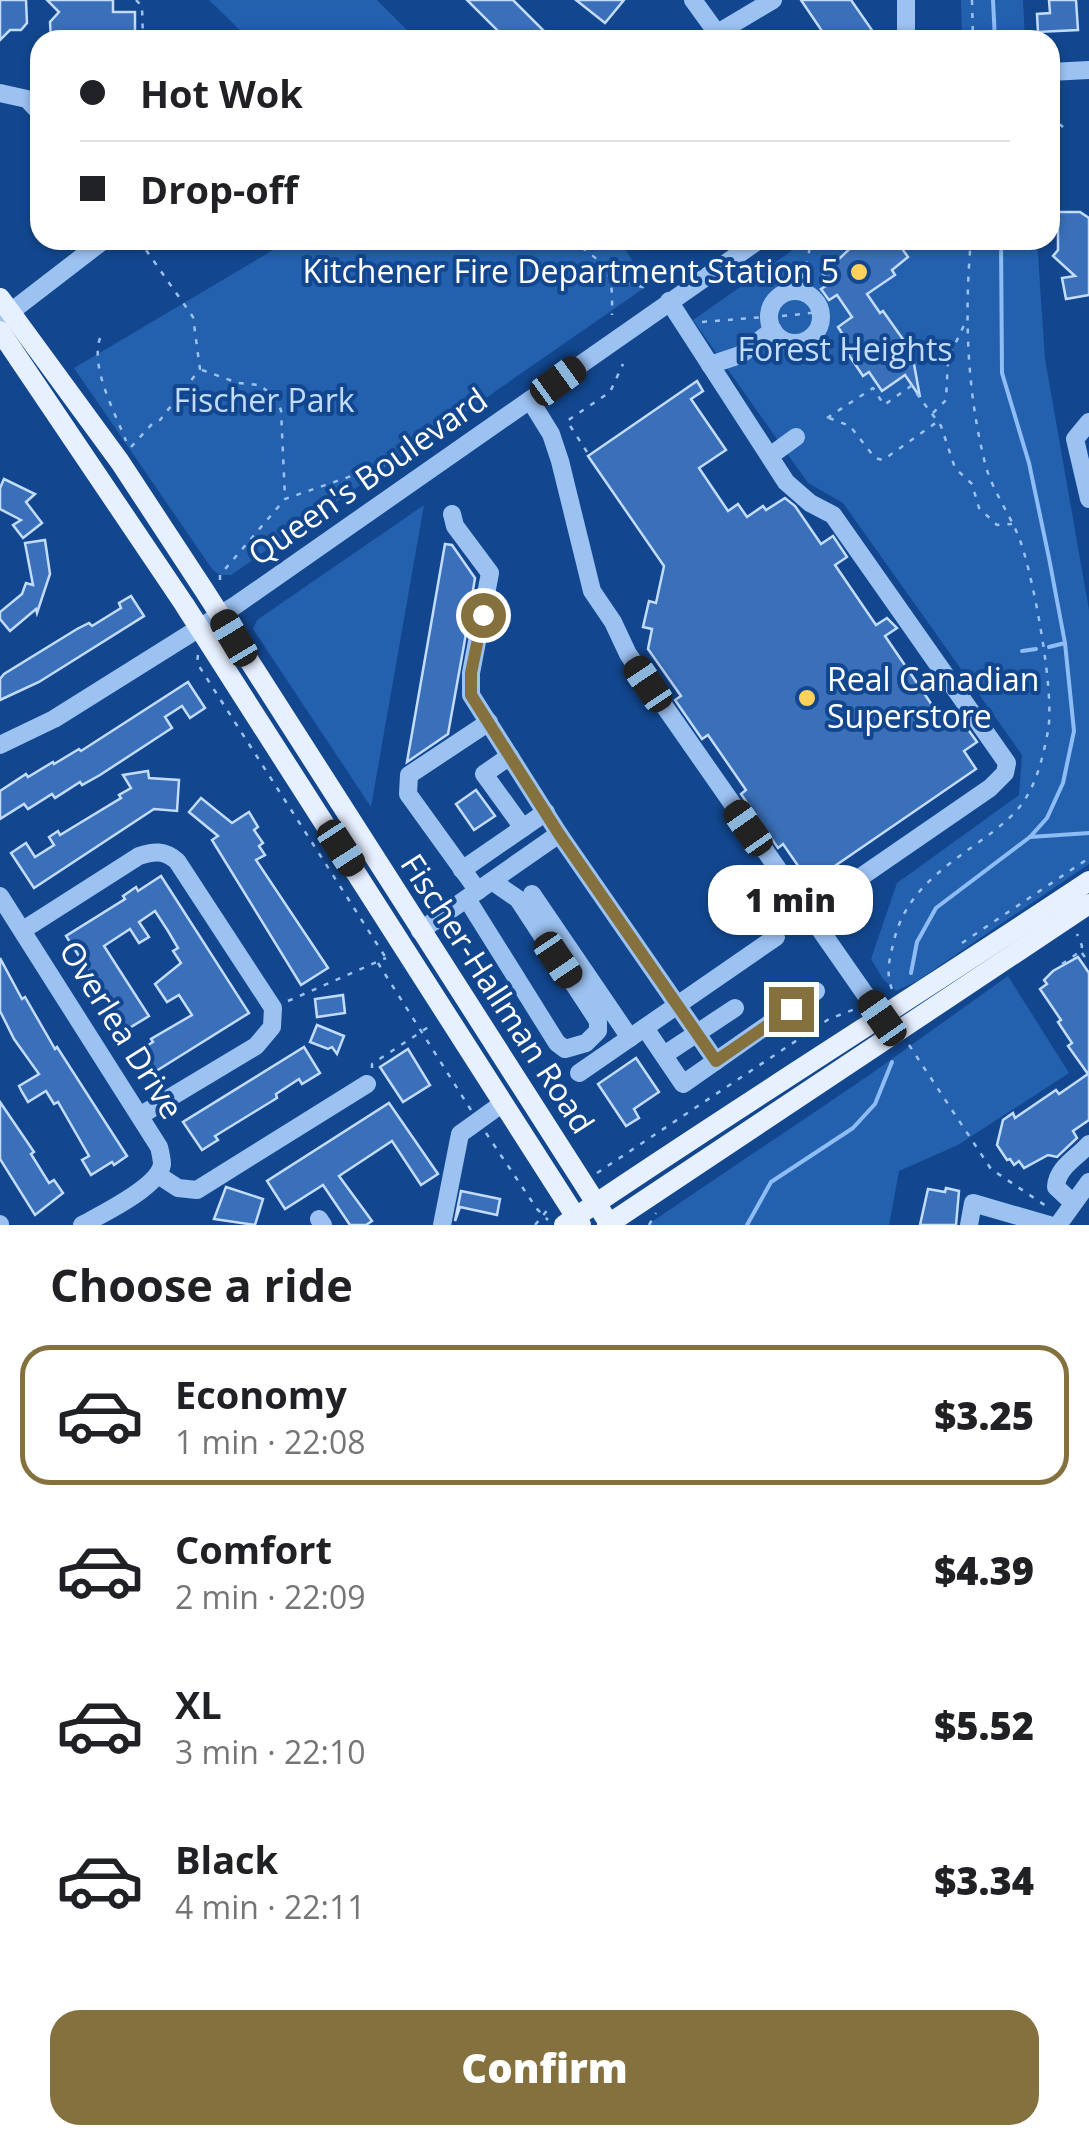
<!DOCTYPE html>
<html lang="en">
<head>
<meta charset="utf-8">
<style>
	:root { --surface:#fff; --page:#f2f2f2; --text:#202124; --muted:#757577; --line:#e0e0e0; --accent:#84713e }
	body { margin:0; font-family:"Open Sans",sans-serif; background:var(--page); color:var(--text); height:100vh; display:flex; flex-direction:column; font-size:38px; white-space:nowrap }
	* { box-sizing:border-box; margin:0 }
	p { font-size:32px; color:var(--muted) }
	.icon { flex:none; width:55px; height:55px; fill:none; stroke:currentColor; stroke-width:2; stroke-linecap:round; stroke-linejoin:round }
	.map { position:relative; height:1225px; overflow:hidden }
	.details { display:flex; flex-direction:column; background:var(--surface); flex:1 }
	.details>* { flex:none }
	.guide { position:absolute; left:30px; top:30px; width:1030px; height:220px; border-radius:30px; box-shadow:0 2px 8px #0004; display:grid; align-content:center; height:220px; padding:0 50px; background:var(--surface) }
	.end { position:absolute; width:45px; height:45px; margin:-22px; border:12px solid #84713e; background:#fff; box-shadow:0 0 0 5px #fff }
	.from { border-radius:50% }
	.bubble { position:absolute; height:70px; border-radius:30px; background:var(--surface); box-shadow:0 2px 8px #0004; font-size:32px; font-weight:800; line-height:70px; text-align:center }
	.car { position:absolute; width:30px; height:60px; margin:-30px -15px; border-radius:12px; box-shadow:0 0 8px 2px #0007; background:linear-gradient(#222 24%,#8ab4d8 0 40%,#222 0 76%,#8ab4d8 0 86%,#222 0) }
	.guide b { display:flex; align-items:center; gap:35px; height:95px; font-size:38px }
	.guide b+b { border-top:2px solid var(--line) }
	.guide i { width:25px; height:25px; background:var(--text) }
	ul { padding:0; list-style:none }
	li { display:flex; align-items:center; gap:30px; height:140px; margin:0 20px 15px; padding:0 30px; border:5px solid transparent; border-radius:30px }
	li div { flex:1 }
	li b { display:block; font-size:38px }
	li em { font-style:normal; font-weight:800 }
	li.on { border-color:var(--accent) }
	li>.icon { width:90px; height:90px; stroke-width:1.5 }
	h2 { padding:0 50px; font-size:45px; line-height:120px }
	.button { display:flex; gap:20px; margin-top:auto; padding:20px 50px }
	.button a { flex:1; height:115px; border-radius:30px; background:var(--accent); color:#fff; font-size:40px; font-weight:800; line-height:115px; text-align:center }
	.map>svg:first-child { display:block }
</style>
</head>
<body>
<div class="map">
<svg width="1089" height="1225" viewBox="0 0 1089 1225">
	<rect width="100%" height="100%" fill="#12478f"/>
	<!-- green -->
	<g fill="#2360ae">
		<polygon points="209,0 377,0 417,40 250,40"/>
		<polygon points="961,0 1023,0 1025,40 962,40"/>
		<polygon points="290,240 620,240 647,286 231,575 220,575 212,569 74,368"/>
		<polygon points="807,240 1037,240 1045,359 1089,610 1089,864 917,981 896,991 883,979 871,959 897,883 1019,795 1022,755 843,503 808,483 693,320"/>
		<polygon points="424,505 371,807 253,629 257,620"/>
		<polygon points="1008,976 1069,1073 958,1145 899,1171 889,1225 647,1225 868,1076"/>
	</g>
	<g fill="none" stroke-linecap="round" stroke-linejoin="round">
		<!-- stream -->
		<g stroke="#8ebcf5" stroke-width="4">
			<polyline points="993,0 995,40"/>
			<polyline points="1049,647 1065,643"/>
			<polyline points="1022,651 1036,649"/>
			<polyline points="1030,837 1089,833"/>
			<polyline points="911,973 917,942 936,908 1030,837 1047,818 1063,783 1074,731 1065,643 1049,558 1029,463 1002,373 1001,240"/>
			<polyline points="747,1225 771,1182 853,1128 875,1104 892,1062"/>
		</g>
	</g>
	<!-- building -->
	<g fill="#3a70b9" stroke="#c3dcfd" stroke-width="2.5">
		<polygon points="0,0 26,0 27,23 21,30 10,30 0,40"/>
		<polygon points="47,0 113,0 113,12 135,12 135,40 51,40 50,22 59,12"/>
		<polygon points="467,0 513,0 553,40 507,40"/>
		<polygon points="576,0 624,0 605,23"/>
		<polygon points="801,0 851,0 874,33 871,36 874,40 828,40"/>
		<polygon points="1049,0 1076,0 1078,30 1038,32 1037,14 1050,13"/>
		<polygon points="1058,212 1080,212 1089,218 1089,295 1066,299 1062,278 1075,276 1053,256 1058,250"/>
		<polygon points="859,240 896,240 908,257 892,270 895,275 867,294 880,313 883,311 907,345 903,348 914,364 920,397 905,375 882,391 869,372 863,376 840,342 845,338 838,327 852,317 837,295 829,300 821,289 829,284 823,274"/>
		<polygon points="697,381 703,391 691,399 726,450 699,468 728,511 738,504 747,517 763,506 766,510 785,498 795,506 821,544 833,536 847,557 835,565 876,625 887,618 897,628 885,636 949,730 962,721 977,742 964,751 976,769 810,883 783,844 778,848 741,794 746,790 708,735 702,739 675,700 681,696 648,649 652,629 643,627 649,601 656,603 664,566 588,456"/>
		<polygon points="4,479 35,494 26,502 42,523 23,538 13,525 21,520 0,509 0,488"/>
		<polygon points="45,540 50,574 37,613 36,609 10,631 0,619 0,612 22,594 26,583 33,585 25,543"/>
		<polygon points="445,544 452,545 475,578 464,645 448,734 407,762"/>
		<polygon points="131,596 144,616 39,682 0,700 0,679 4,674 77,629 89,623 92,626 121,608 119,603"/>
		<polygon points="188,682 205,708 190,718 182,706 165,717 172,728 100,775 82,785 80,782 55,798 52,794 28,809 24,804 0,819 0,791 26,774 28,777 53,762 54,764 79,749 81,751"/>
		<polygon points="148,771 149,778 179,780 177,811 154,809 34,888 11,853 26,843 35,857 54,845 49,837 58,831 60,835 121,798 119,795 131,788 123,775"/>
		<polygon points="476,790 495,816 474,830 456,804"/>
		<polygon points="201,798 232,823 249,812 258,827 254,830 263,843 259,846 265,855 256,860 328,968 301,985 212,840 218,836 189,812"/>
		<polygon points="161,876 249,1013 153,1073 142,1049 153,1042 151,1039 192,1015 179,995 167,1002 155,984 181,963 173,951 178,948 168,931 155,911 139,922 149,937 139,943 130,929 104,946 149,1016 126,1030 66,936 125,899 123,896 136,887 138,891"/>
		<polygon points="1078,957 1089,973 1089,1120 1073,1131 1077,1138 1057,1157 1048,1155 1024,1168 1019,1161 1014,1165 1010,1159 1007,1160 997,1145 1003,1120 1013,1113 1015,1118 1056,1090 1059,1094 1088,1074 1068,1046 1072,1043 1058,1022 1061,1020 1040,989 1047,984 1044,980 1053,971"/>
		<polygon points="0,958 22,999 25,997 55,1049 57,1047 127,1156 114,1165 112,1162 91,1175 82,1160 89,1156 58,1102 54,1104 46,1091 28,1102 22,1092 19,1086 39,1074 14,1039 0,1011"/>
		<polygon points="343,995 345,1013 317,1017 315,999"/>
		<polygon points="317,1025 344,1036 337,1054 332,1047 328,1049 310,1042"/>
		<polygon points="304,1047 320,1073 302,1084 299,1079 276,1094 277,1098 215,1136 218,1140 202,1150 183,1122"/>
		<polygon points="408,1049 430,1085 403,1102 380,1067"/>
		<polygon points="636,1058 659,1092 634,1109 639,1118 626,1126 598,1084"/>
		<polygon points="0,1102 34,1152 31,1154 49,1183 54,1180 63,1193 35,1215 0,1159"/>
		<polygon points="389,1103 438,1174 421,1185 392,1141 339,1176 372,1221 366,1225 350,1225 323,1185 285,1209 267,1181"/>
		<polygon points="226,1187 263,1199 255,1225 214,1219"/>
		<polygon points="946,1188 959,1191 956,1225 920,1225 928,1189 945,1192"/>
		<polygon points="461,1191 500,1199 497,1215 460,1207 455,1221"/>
	</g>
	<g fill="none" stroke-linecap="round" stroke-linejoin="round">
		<!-- path -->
		<g stroke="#9cc2f2" stroke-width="2.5" stroke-dasharray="5 8" stroke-linecap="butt">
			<polyline points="136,0 142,6 143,40"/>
			<polyline points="972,0 973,40"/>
			<polyline points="1050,116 1063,127"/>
			<path d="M571 240C609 267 613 268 612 315"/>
			<polyline points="614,279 650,289"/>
			<polyline points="799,291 812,240"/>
			<polyline points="782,316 821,312"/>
			<polyline points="702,322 764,317"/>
			<path d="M100 338C90 368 115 412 126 441"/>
			<polyline points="788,342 793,367"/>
			<polyline points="202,370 238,383 259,385 273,395 281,410 285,498"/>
			<polyline points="933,413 946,400 948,359 966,321"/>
			<polyline points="827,418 873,388 884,405 911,386 941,426 955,468 972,484 979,508 997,525 1012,524"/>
			<polyline points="829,418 850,426 875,458 883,460 937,422"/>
			<polyline points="131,447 152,424 160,420 200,369 193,317 139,240"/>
			<polyline points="587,452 567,421 610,392 623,364"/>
			<polyline points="220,580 220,575 285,499 389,463 395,465"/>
			<polyline points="198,655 197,663 386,958"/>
			<polyline points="962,943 1089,858"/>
			<polyline points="1082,953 1089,963"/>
			<polyline points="378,963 471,1110"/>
			<polyline points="1062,964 1081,951 1082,946 1077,934"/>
			<path d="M892 989C886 976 889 959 893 945 904 890 948 865 990 834 1003 824 1019 811 1027 796 1038 778 1044 752 1048 731 1055 693 1034 581 1021 543 1012 517 994 494 986 467 967 394 964 315 971 240"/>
			<polyline points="288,1001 386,958"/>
			<polyline points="909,1045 991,1169 1049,1208"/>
			<polyline points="372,1068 372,1064 433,1024"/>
			<polyline points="549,1092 554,1059"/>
			<polyline points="486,1133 537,1209 548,1220"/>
			<polyline points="597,1173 829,1019 855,1009"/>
			<polyline points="535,1225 550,1207"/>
			<polyline points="649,1225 656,1213"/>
		</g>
		<!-- minor -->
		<g stroke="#9cc2f2" stroke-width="18">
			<polyline points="693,0 722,40"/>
			<polyline points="706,40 773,0"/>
			<polyline points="906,40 906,0"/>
			<polyline points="1050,72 1089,70"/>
			<polyline points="0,93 27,99 40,113"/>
			<circle cx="795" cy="317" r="26"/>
			<polyline points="669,301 786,482 810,503 833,515 1007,763 1005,773 990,788 807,914"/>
			<polyline points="0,320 104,240"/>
			<polyline points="710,365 740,355 773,330"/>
			<polyline points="530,400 551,434 560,461 592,591 613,622 628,654 888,1027"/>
			<polyline points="1089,422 1075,439 1089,499"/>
			<polyline points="770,456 796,437"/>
			<polyline points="452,514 455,526 490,573 471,673 471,695 559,834 716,1061"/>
			<polyline points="0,745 54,719 236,605 759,240"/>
			<polyline points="510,756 484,774 523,828"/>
			<polyline points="462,870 546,812"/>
			<polyline points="478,891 408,794 409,775 489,722"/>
			<polyline points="532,894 630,1038"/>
			<path d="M0 896 159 1147C160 1150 162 1161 162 1164 159 1187 102 1214 82 1225"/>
			<polyline points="467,899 557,1043 565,1049 586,1043 598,1031 598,1021 518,899 492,881"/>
			<path d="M23 930 139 856C154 851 164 850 177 861L273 1008 272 1027 256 1046 141 1115"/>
			<polyline points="420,931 559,834"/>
			<polyline points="645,1028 683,1084 816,991"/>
			<polyline points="664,1055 735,1008"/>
			<polyline points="579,1073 776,937"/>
			<polyline points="158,1175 178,1188 197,1190 367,1084"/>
			<path d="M1072 1202 1056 1187C1057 1167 1077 1158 1089 1144"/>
			<polyline points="319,1219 323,1225"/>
			<polyline points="0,1224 0,1225"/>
			<polyline points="442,1225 460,1134 503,1103"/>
			<polyline points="969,1225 973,1203 1049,1225"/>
			<polyline points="1058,1225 1089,1182"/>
		</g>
		<!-- major -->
		<g stroke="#e7f0ff" stroke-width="20">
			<polyline points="0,298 120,462 204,590 610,1225"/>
			<polyline points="0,331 184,604 581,1225"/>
			<path d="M564 1225C737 1107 915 997 1089 881"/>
			<polyline points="607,1225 1089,904"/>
		</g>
	</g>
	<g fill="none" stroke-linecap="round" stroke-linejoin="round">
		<!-- route -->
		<polyline stroke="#84713e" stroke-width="12" points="483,615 471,673 471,695 559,834 716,1061 791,1009"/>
	</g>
	<!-- markers -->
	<g fill="#ffd25d" stroke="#12478f" stroke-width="4">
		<circle cx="859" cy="272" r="10"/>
		<circle cx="807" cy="698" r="10"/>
	</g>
	<g text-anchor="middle" stroke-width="8" stroke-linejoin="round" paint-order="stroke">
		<!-- poi labels -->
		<g font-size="32" fill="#fff" stroke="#12478f" text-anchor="end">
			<text x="839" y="283">Kitchener Fire Department Station 5</text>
			<text x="827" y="691" text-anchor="start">Real Canadian<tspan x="827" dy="37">Superstore</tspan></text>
		</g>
		<!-- park labels -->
		<g font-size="32" fill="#c3dcfd" stroke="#12478f">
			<text x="845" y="361">Forest Heights</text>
			<text x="264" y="412">Fischer Park</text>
		</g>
		<!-- street labels -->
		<g font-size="32" fill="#fff" stroke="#12478f">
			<text transform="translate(368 477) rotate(-35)" y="11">Queen's Boulevard</text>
			<text transform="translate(497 994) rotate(57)" y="11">Fischer-Hallman Road</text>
			<text transform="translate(121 1030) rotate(58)" y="11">Overlea Drive</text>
		</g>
	</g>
</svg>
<i class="end from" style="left:483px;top:615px"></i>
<i class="end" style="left:791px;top:1009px"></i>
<div class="bubble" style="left:708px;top:865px;width:165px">1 min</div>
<i class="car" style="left:558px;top:381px;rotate:54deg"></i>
<i class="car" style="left:234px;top:638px;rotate:329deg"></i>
<i class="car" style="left:648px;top:684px;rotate:326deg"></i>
<i class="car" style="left:748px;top:828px;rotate:325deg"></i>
<i class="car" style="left:341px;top:848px;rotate:147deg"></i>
<i class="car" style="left:558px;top:960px;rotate:146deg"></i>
<i class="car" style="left:882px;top:1018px;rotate:325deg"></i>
<div class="guide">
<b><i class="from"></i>Hot Wok</b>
<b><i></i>Drop-off</b>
</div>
</div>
<section class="details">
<h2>Choose a ride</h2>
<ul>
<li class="on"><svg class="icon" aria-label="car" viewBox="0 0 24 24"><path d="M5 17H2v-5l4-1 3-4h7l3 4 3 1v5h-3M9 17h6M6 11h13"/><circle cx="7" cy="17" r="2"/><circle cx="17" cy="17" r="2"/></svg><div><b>Economy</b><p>1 min · 22:08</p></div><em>$3.25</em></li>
<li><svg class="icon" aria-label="car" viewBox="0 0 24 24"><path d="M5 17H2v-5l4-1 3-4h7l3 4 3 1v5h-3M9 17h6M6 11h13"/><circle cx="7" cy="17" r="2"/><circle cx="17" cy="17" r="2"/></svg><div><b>Comfort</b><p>2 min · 22:09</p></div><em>$4.39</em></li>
<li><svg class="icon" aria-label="car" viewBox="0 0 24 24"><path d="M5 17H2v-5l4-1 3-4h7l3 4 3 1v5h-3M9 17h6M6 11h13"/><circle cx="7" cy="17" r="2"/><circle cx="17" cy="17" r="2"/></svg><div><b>XL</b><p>3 min · 22:10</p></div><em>$5.52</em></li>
<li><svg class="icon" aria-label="car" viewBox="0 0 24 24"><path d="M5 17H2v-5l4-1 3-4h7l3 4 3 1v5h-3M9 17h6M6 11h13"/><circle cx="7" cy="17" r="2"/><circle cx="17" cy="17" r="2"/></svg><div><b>Black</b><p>4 min · 22:11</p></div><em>$3.34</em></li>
</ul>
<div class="button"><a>Confirm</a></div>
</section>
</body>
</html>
